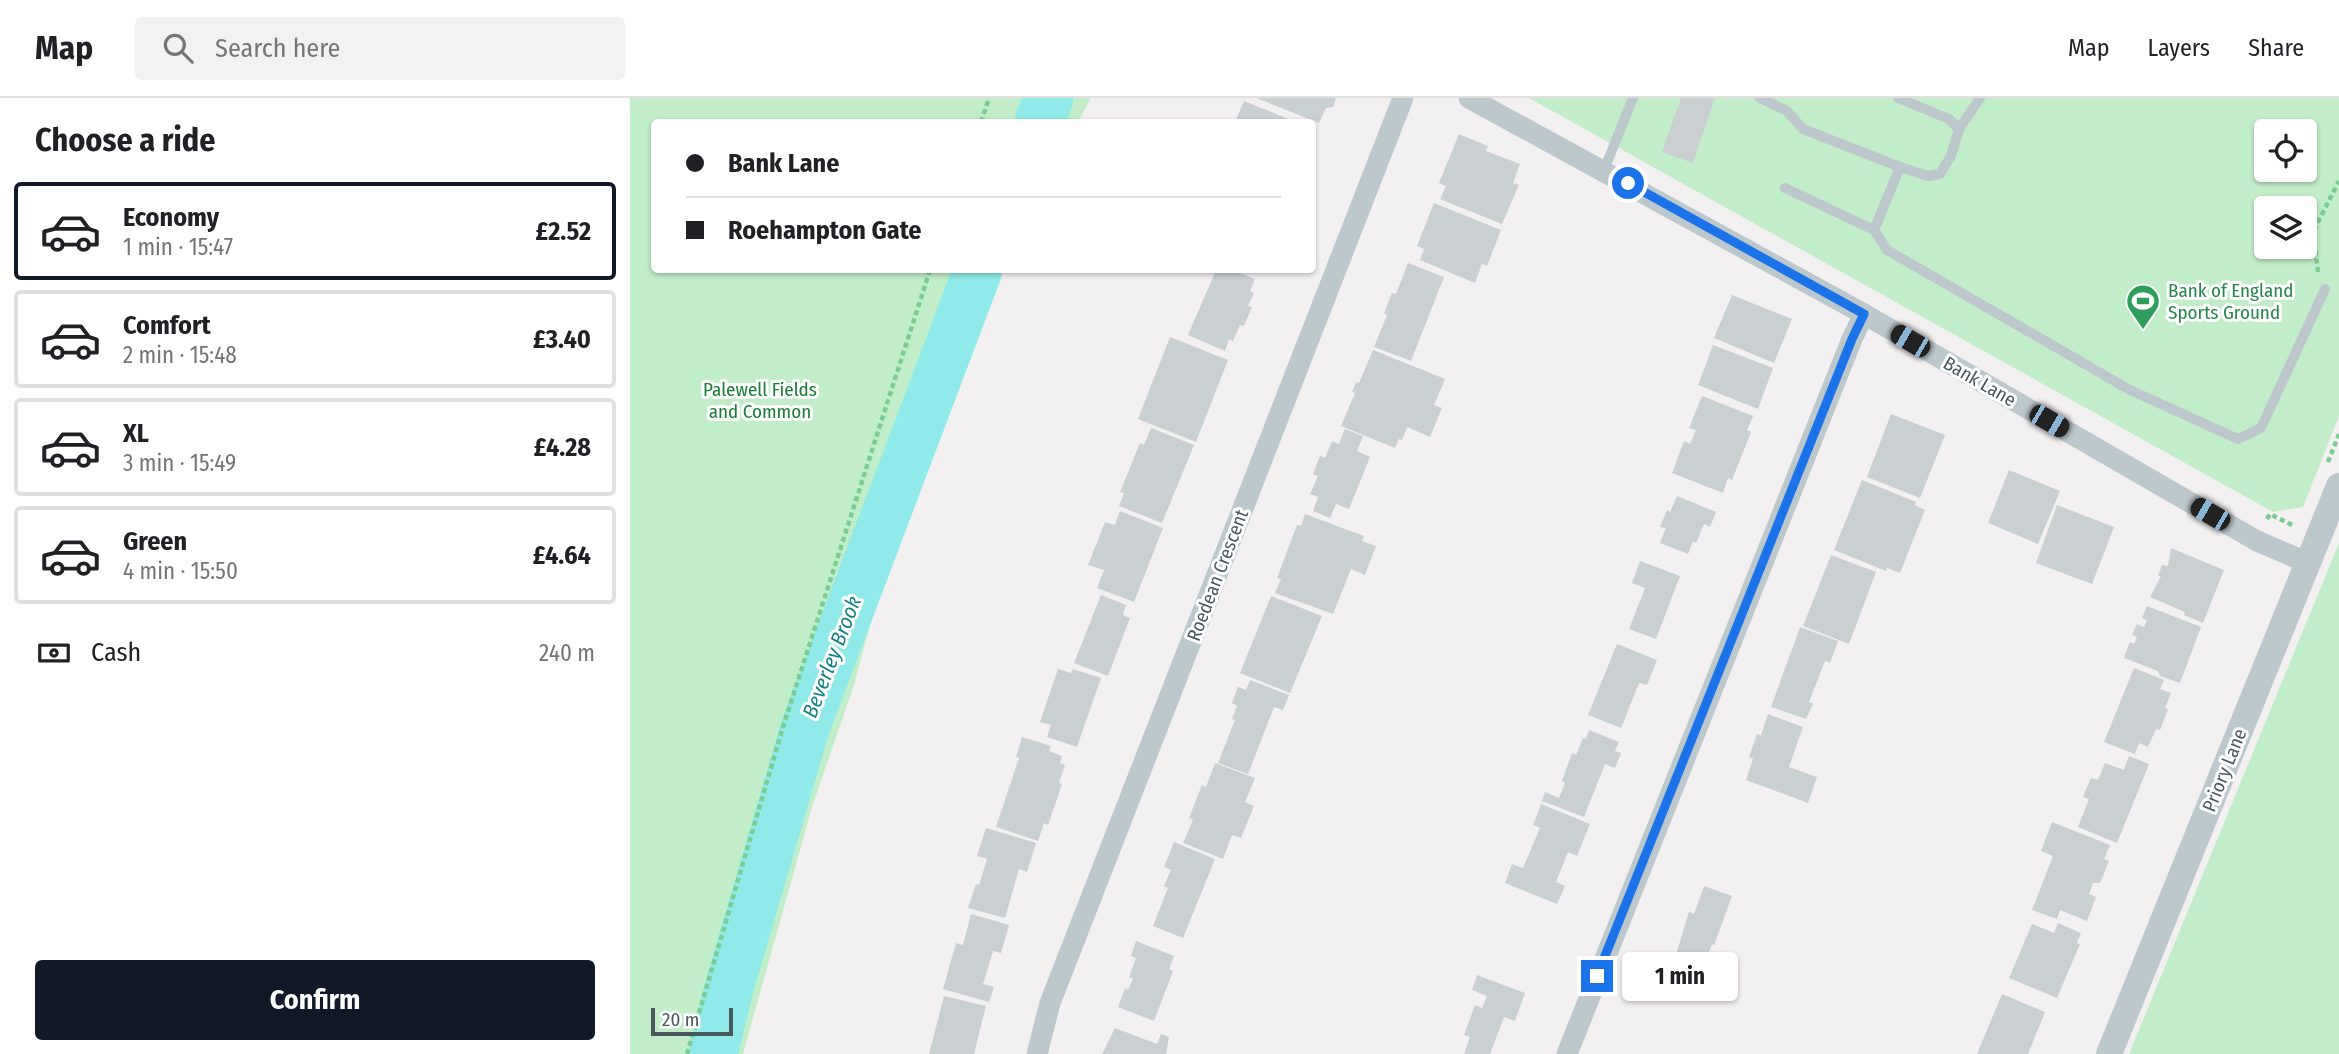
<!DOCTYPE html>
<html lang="en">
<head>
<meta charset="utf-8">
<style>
	:root { --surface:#fff; --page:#f2f2f2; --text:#202124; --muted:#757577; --line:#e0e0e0; --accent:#111827 }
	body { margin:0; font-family:"Fira Sans Condensed",sans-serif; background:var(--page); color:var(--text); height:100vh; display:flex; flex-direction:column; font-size:26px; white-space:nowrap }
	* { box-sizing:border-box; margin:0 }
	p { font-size:23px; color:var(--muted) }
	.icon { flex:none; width:38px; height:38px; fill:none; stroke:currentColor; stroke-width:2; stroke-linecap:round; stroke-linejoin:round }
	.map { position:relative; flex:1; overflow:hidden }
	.side { display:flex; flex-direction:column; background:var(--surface); width:630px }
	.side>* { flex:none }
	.hud { position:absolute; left:21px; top:21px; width:665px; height:154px; border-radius:7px; box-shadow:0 2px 5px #0004; display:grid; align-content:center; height:154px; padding:0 35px; background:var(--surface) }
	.controls { position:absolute; left:1624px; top:21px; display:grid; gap:14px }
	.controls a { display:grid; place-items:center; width:63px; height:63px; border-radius:7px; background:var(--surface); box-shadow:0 2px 5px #0004; font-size:35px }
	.scale { position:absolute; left:21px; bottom:18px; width:82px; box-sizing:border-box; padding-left:7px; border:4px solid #49585d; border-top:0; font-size:19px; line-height:24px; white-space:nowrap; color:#49585d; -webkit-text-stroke:5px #fff; paint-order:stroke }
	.end { position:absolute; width:32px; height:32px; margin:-16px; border:9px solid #1a73e8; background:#fff; box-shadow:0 0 0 4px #fff }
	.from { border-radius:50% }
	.bubble { position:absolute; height:49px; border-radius:7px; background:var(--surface); box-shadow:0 2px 5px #0004; font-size:23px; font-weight:700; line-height:49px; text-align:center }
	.car { position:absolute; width:21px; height:42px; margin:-21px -10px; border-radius:9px; box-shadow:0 0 5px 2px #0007; background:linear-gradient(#222 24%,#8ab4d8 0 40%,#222 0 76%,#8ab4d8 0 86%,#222 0) }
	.hud b { display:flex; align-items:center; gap:24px; height:66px; font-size:26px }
	.hud b+b { border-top:2px solid var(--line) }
	.hud i { width:18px; height:18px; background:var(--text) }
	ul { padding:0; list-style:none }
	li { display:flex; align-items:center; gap:21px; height:98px; margin:0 14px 10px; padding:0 21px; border:4px solid var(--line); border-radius:7px }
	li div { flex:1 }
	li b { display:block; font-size:26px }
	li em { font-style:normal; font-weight:700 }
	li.on { border-color:var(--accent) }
	li>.icon { width:63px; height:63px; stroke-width:1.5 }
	h2 { padding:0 35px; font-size:32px; line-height:84px }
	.pay { display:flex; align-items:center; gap:18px; height:77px; padding:0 35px; font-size:26px }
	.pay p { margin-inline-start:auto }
	.action { display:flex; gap:14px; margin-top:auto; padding:14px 35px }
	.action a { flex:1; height:80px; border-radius:7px; background:var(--accent); color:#fff; font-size:28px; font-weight:700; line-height:80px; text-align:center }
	header { display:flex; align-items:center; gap:42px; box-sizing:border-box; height:98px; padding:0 35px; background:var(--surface); border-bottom:2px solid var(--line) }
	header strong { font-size:33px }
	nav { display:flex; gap:38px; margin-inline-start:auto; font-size:24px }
	.search { width:490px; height:63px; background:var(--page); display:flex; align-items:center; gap:18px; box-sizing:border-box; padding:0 24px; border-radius:7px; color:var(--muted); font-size:26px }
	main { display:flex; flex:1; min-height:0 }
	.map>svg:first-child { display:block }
</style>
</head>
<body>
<header>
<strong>Map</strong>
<div class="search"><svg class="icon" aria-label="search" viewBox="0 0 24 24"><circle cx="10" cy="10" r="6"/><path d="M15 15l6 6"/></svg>Search here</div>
<nav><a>Map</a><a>Layers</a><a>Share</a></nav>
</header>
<main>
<section class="side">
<h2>Choose a ride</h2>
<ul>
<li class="on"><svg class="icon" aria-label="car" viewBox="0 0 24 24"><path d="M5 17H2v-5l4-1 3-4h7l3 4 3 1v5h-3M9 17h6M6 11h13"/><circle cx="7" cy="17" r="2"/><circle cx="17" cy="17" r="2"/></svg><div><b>Economy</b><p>1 min · 15:47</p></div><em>£2.52</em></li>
<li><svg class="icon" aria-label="car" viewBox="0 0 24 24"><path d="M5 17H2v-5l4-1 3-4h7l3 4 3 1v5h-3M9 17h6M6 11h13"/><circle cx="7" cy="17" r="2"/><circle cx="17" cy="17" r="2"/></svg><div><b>Comfort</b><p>2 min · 15:48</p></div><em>£3.40</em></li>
<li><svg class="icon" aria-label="car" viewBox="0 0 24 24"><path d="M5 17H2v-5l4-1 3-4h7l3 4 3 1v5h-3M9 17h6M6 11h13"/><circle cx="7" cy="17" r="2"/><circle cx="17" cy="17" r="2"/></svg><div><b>XL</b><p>3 min · 15:49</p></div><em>£4.28</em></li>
<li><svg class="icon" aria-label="car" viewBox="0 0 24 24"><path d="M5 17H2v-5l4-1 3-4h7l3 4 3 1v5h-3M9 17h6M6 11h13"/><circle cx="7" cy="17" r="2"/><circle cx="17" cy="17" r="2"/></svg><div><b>Green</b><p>4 min · 15:50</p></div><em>£4.64</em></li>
</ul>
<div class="pay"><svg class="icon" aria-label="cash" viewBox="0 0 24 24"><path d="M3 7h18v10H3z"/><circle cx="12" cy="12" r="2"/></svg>Cash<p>240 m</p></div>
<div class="action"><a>Confirm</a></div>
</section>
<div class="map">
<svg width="1709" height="956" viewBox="0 0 1709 956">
	<rect width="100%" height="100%" fill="#f3f0f1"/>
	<!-- green -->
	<g fill="#c1eec8" fill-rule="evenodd">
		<polygon points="0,0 461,0 448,24 24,24 24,172 372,172 259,457 224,587 182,709 113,956 0,956"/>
		<path d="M899 0H1709V318L1673 409 1643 414ZM1636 33H1675V72H1636ZM1636 110H1675V149H1636Z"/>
		<polygon points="1709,445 1709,956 1499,956"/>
	</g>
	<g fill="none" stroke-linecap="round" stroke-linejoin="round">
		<!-- river -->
		<g stroke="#8feae9" stroke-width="49">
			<polyline points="409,24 419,0"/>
			<polyline points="83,956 99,890 175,630 348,172"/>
		</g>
	</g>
	<!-- building -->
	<g fill="#cacfd2">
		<polygon points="626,0 705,0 706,1 703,9 696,10 689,25"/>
		<polygon points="1051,0 1085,0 1063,65 1032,54"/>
		<polygon points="614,3 666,24 605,24"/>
		<polygon points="829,36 858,48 856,53 890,66 883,85 889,87 872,126 810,101 816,88 809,85"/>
		<polygon points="804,105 871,132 857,168 852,166 845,185 790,162 794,151 787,148"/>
		<polygon points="778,165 814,179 781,263 744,249 757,217 754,215 762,195 766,196"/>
		<polygon points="586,172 602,172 625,181 620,193 624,195 618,208 622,209 614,228 610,227 603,243 599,241 595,253 558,237"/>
		<polygon points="1102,197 1162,221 1144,265 1084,240"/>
		<polygon points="540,239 598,262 566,344 508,321"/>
		<polygon points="1083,247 1143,270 1128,311 1068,287"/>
		<polygon points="743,252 815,281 804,307 812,310 800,339 777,329 772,342 769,341 765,350 711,328 725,295 722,294 726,284 729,285"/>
		<polygon points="1072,298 1123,318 1117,332 1121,334 1102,382 1098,380 1093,395 1042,375 1054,343 1060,346 1066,332 1059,330"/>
		<polygon points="1261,316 1315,337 1290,400 1237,379"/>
		<polygon points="521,330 564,347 532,425 489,408 494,395 490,394 510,345 514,347"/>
		<polygon points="715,331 733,338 727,353 740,359 719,411 706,406 700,420 683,413 688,399 680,396 688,378 683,376 690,358 695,360 702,343 709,346"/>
		<polygon points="1379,372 1430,393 1408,446 1358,425"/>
		<polygon points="1232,382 1286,404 1285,407 1295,412 1270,475 1257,470 1256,473 1204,452"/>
		<polygon points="1047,398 1086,414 1080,429 1074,426 1066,445 1063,443 1058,456 1030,445 1036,430 1030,429 1037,412 1040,414"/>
		<polygon points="1427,407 1484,429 1462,486 1406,465"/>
		<polygon points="490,413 533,430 504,504 467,490 474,472 458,467 475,424 485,427"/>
		<polygon points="675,416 734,438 732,443 746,448 735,477 721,471 703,516 645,495 651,481 647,480 667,427 671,428"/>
		<polygon points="1541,450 1594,472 1573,525 1554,517 1555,514 1520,499 1531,478 1528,478 1532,467 1538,468"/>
		<polygon points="1201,457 1246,474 1219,546 1173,528"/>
		<polygon points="1010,463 1050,478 1026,541 999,531 1015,490 1002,485"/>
		<polygon points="471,497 496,507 493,517 500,520 478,578 444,565"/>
		<polygon points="641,498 692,518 660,595 610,575"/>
		<polygon points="1517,508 1571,529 1550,585 1530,578 1528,573 1494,560 1500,544 1504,546 1507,539 1502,537 1507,526 1514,529 1517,522 1512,520"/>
		<polygon points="1170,529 1208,543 1200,565 1195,563 1179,604 1183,606 1176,621 1141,609"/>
		<polygon points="987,546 1027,562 1017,587 1009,585 991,630 958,617"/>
		<polygon points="1504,570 1534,582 1530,591 1541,595 1535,610 1538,611 1530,632 1526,631 1518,649 1509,645 1505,656 1474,644"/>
		<polygon points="428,571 441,575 443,571 471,580 447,649 417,639 421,627 410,624"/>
		<polygon points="620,582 659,597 653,612 644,609 618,676 588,665 605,622 602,621 607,608 602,605 608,589 616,592"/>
		<polygon points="1138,616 1173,629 1159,669 1187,679 1178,705 1116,682 1123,661 1119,659 1127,636 1131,637"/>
		<polygon points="959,632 989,644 985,653 991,655 985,670 975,666 954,719 912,703 915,694 929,700 935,685 932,683 942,655 946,657 953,640 956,641"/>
		<polygon points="392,639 421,648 419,653 432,658 430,665 435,667 429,685 432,686 418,727 414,725 408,743 366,729 389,660 386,659"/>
		<polygon points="1499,658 1519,666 1487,745 1448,729 1459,701 1453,699 1461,680 1468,682 1475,665 1494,672"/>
		<polygon points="585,665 625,680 615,704 624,708 611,740 602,737 593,761 553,745 563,722 559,720 572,687 576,689"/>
		<polygon points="911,706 960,726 947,758 938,754 926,784 935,788 927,806 875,785 882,766 893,770 910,730 903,727"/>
		<polygon points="1422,724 1480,747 1474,761 1479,763 1470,785 1463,785 1459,796 1466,799 1457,823 1430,812 1427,821 1402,812 1423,758 1411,753"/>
		<polygon points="356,730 406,745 397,774 389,771 375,820 338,810 346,786 349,787 357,761 347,758"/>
		<polygon points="544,744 585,761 553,840 523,828 538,790 534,788 541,772 534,769"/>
		<polygon points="1074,788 1102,798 1084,847 1082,846 1074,867 1046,857 1059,814 1064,816"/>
		<polygon points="341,816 379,827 371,855 363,853 353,886 364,889 359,904 313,891 326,845 333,847"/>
		<polygon points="1428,825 1451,835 1447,845 1450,846 1427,900 1379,880 1402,826 1424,835"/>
		<polygon points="506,843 544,858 539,871 543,873 524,923 488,909 495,890 498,892 503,881 499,879 506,860 501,858"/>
		<polygon points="847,877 895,895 885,923 874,919 860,956 834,956 840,939 834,937 845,907 852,910 857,898 842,892"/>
		<polygon points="1372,896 1415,914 1398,956 1347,956"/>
		<polygon points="314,898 356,908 344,956 299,956"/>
		<polygon points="485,930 527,946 531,936 539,939 536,956 472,956"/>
	</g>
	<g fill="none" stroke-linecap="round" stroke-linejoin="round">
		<!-- path -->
		<g stroke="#7acc91" stroke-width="4.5" stroke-dasharray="5 3.5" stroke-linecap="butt">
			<polyline points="351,24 359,0"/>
			<polyline points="1688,174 1683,134 1709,83"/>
			<polyline points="1698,364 1709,336"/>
			<polyline points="1637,421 1640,416 1664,428"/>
			<polyline points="57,956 153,629 300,172"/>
		</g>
		<!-- service -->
		<g stroke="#bdc8cd" stroke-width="10">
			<polyline points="1130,0 1157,13 1173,31 1270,69 1298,78 1310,76 1321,58 1329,31 1319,21 1268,0"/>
			<polyline points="1329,31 1350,0"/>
			<polyline points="1270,69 1244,132 1257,152 1500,292 1608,341 1631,330 1695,191"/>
			<polyline points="974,72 1003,0"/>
			<polyline points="1155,90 1244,132"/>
		</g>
		<!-- minor -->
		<g stroke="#bdc8cd" stroke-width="21">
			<polyline points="839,0 1234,216 1627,443 1678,465"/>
			<polyline points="407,956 420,905 773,0"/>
			<polyline points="937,956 1222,241 1234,216"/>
		</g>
		<!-- tertiary -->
		<polyline stroke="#bdc8cd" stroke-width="26" points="1479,956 1709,388"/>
	</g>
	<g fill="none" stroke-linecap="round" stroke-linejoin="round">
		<!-- route -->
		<polyline stroke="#1a73e8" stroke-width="9" points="967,878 1222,241 1234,216 998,85"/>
	</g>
	<!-- icons -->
	<defs>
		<g id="stadium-pin" transform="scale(1.75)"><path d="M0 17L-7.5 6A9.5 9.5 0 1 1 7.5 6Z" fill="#2e9e5b" stroke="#fff"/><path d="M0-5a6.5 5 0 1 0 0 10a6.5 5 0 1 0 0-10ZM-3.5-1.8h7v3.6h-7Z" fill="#fff"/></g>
	</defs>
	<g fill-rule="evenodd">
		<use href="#stadium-pin" x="1513" y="203"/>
	</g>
	<g text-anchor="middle" stroke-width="6" stroke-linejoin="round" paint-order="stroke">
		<!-- leisure labels -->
		<g font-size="19" fill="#27864d" stroke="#fff" text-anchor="start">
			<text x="1538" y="199">Bank of England<tspan x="1538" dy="22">Sports Ground</tspan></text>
		</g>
		<!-- street labels -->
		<g font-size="19" fill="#49585d" stroke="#fff">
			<text transform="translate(1350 283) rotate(30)" y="7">Bank Lane</text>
			<text transform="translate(587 477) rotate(-69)" y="7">Roedean Crescent</text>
			<text transform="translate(1594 672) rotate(-68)" y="7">Priory Lane</text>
		</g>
		<!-- park labels -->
		<g font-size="19" fill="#1a7e36" stroke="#fff">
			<text x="130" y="298">Palewell Fields<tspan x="130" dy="22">and Common</tspan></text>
		</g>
		<!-- water labels -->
		<g font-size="21" font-style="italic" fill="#108382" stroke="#fff">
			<text transform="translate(202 559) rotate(-69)" y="7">Beverley Brook</text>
		</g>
	</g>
</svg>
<div class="controls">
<a><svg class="icon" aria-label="locate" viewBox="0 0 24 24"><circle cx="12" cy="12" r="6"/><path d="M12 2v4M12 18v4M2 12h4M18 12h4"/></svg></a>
<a><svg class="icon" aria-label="layers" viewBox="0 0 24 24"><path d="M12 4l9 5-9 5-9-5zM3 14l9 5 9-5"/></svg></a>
</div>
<div class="scale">20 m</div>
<i class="end from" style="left:998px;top:85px"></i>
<i class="end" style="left:967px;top:878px"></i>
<div class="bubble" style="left:992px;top:854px;width:116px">1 min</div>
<i class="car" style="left:1280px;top:243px;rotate:300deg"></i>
<i class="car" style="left:1419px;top:323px;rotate:120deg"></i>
<i class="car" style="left:1580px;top:416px;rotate:300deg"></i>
<div class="hud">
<b><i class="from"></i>Bank Lane</b>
<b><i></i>Roehampton Gate</b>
</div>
</div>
</main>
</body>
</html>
